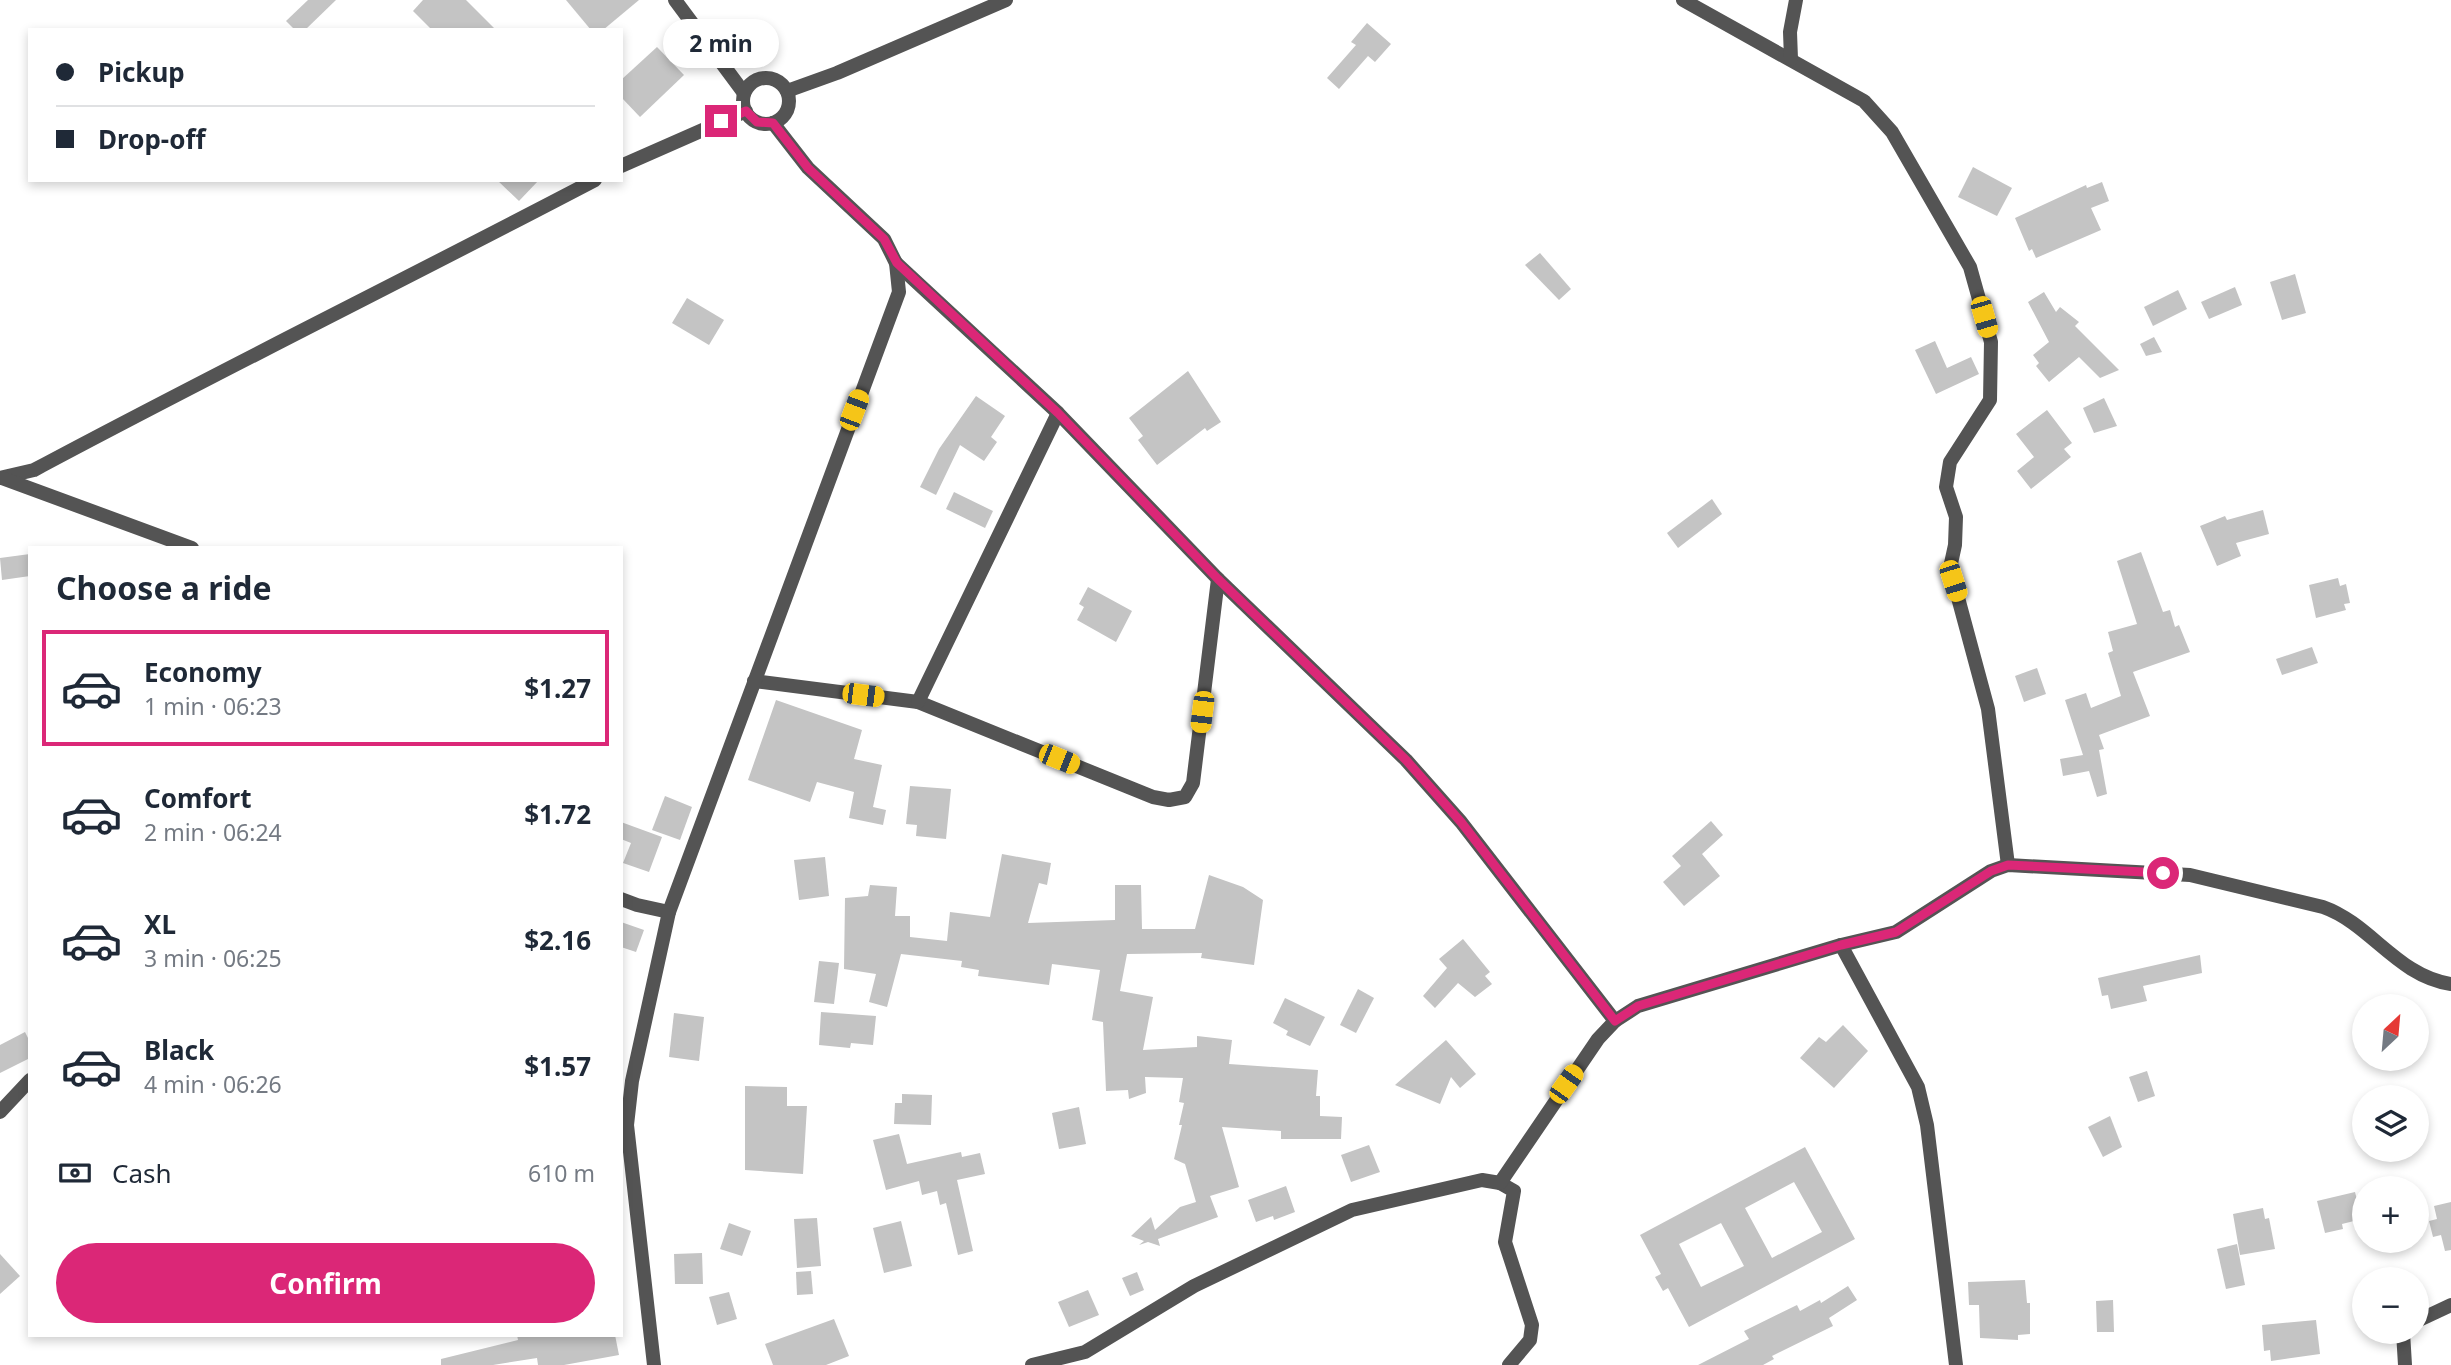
<!DOCTYPE html>
<html lang="en">
<head>
<meta charset="utf-8">
<style>
	:root { --surface:#fff; --page:#f2f2f3; --text:#1f2937; --muted:#747a83; --line:#e0e1e3; --accent:#db2777 }
	body { margin:0; font-family:"Noto Sans",sans-serif; background:var(--page); color:var(--text); height:100vh; display:flex; flex-direction:column; font-size:26px; white-space:nowrap }
	* { box-sizing:border-box; margin:0 }
	p { font-size:23px; color:var(--muted) }
	.icon { flex:none; width:38px; height:38px; fill:none; stroke:currentColor; stroke-width:2; stroke-linecap:round; stroke-linejoin:round }
	.map { position:relative; flex:1; overflow:hidden }
	.details { position:absolute; left:28px; top:546px; width:595px; height:791px; display:flex; flex-direction:column; background:var(--surface); border-radius:0px; box-shadow:0 4px 10px #0003 }
	.details>* { flex:none }
	.guide { position:absolute; left:28px; top:28px; width:595px; height:154px; border-radius:0px; box-shadow:0 4px 10px #0003; display:grid; align-content:center; height:154px; padding:0 28px; background:var(--surface) }
	.needle { width:46px; rotate:26deg }
	.buttons { position:absolute; left:2352px; top:994px; display:grid; gap:14px }
	.buttons a { display:grid; place-items:center; width:77px; height:77px; border-radius:50%; background:var(--surface); box-shadow:0 4px 10px #0003; font-size:35px }
	.end { position:absolute; width:32px; height:32px; margin:-16px; border:9px solid #db2777; background:#fff; box-shadow:0 0 0 4px #fff }
	.from { border-radius:50% }
	.bubble { position:absolute; height:49px; border-radius:24px; background:var(--surface); box-shadow:0 4px 10px #0003; font-size:23px; font-weight:700; line-height:49px; text-align:center }
	.car { position:absolute; width:21px; height:42px; margin:-21px -10px; border-radius:9px; box-shadow:0 0 5px 2px #0007; background:linear-gradient(#f5c518 24%,#345 0 40%,#f5c518 0 76%,#345 0 86%,#f5c518 0) }
	.guide b { display:flex; align-items:center; gap:24px; height:66px; font-size:26px }
	.guide b+b { border-top:2px solid var(--line) }
	.guide i { width:18px; height:18px; background:var(--text) }
	ul { padding:0; list-style:none }
	li { display:flex; align-items:center; gap:21px; height:116px; margin:0 14px 10px; padding:0 14px; border:4px solid transparent; border-radius:0px }
	li div { flex:1 }
	li b { display:block; font-size:26px }
	li em { font-style:normal; font-weight:700 }
	li.on { border-color:var(--accent) }
	li>.icon { width:63px; height:63px; stroke-width:1.5 }
	h2 { padding:0 28px; font-size:32px; line-height:84px }
	.pay { display:flex; align-items:center; gap:18px; height:77px; padding:0 28px; font-size:26px }
	.pay p { margin-inline-start:auto }
	.primary-button { display:flex; gap:14px; margin-top:auto; padding:14px 28px }
	.primary-button a { flex:1; height:80px; border-radius:42px; background:var(--accent); color:#fff; font-size:28px; font-weight:700; line-height:80px; text-align:center }
	.map>svg:first-child { display:block }
</style>
</head>
<body>
<div class="map">
<svg width="2451" height="1365" viewBox="0 0 2451 1365">
	<rect width="100%" height="100%" fill="#fff"/>
	<!-- building -->
	<g fill="#c4c4c4" fill-rule="evenodd">
		<polygon points="308,0 336,0 305,30 295,30 286,21"/>
		<polygon points="423,0 466,0 496,30 432,30 413,11"/>
		<polygon points="566,0 639,0 603,30 591,30"/>
		<polygon points="1367,23 1391,44 1375,62 1368,56 1339,89 1327,78 1356,45 1351,42"/>
		<polygon points="657,47 684,75 640,117 621,97 621,80"/>
		<polygon points="1973,167 2012,188 1997,216 1958,197"/>
		<polygon points="497,180 539,180 519,201"/>
		<polygon points="2102,182 2109,201 2091,208 2101,230 2036,258 2032,249 2029,251 2015,218 2086,185 2087,188"/>
		<polygon points="1540,253 1571,289 1559,300 1525,265"/>
		<polygon points="2295,274 2306,313 2282,320 2270,282"/>
		<polygon points="2235,287 2242,305 2209,319 2201,302"/>
		<polygon points="2178,290 2187,309 2153,326 2144,307"/>
		<polygon points="2044,292 2056,312 2060,307 2079,322 2075,326 2119,370 2100,378 2079,357 2049,382 2036,366 2039,363 2033,355 2049,342 2028,302"/>
		<polygon points="687,298 724,320 709,345 672,323"/>
		<polygon points="2154,337 2162,352 2146,356 2140,344"/>
		<polygon points="1935,341 1947,368 1971,357 1979,374 1936,394 1915,350"/>
		<polygon points="1188,371 1221,422 1207,431 1205,428 1157,465 1138,440 1143,436 1129,418"/>
		<polygon points="976,396 1005,416 991,437 997,442 984,461 960,445 936,495 920,487 939,449"/>
		<polygon points="2104,398 2117,426 2094,433 2083,408"/>
		<polygon points="2047,410 2072,443 2064,449 2071,457 2031,489 2017,471 2034,457 2016,434"/>
		<polygon points="954,492 993,511 985,528 946,509"/>
		<polygon points="1712,499 1722,514 1678,548 1667,533"/>
		<polygon points="2263,510 2269,534 2236,543 2241,556 2217,566 2200,526 2225,516 2227,520"/>
		<polygon points="2141,552 2163,612 2170,610 2175,627 2179,625 2190,652 2133,672 2150,716 2099,735 2104,749 2099,750 2107,794 2097,797 2089,771 2063,776 2060,759 2083,755 2065,700 2086,693 2091,708 2121,696 2108,653 2113,651 2108,632 2137,624 2117,561"/>
		<polygon points="30,554 30,576 2,580 0,558"/>
		<polygon points="2338,578 2340,586 2346,584 2350,603 2344,604 2346,610 2316,618 2309,585"/>
		<polygon points="1088,587 1132,611 1116,642 1077,620 1084,607 1079,604"/>
		<polygon points="2312,647 2318,663 2282,675 2276,659"/>
		<polygon points="2037,668 2046,694 2024,702 2015,676"/>
		<polygon points="776,700 862,730 854,759 882,765 873,807 886,810 883,825 849,818 854,792 817,782 810,802 748,780"/>
		<polygon points="910,786 951,789 946,839 916,836 917,825 906,824"/>
		<polygon points="665,796 692,807 680,840 652,830"/>
		<polygon points="1711,821 1723,835 1702,854 1720,876 1684,906 1663,882 1681,866 1672,856"/>
		<polygon points="621,822 662,837 649,872 623,863 631,843 621,839"/>
		<polygon points="1002,854 1051,863 1047,885 1039,883 1028,923 1115,920 1115,885 1141,885 1142,929 1195,929 1209,875 1243,887 1263,900 1254,965 1201,958 1202,953 1127,954 1120,991 1153,997 1143,1050 1197,1047 1197,1036 1232,1040 1229,1064 1318,1070 1316,1096 1320,1096 1320,1116 1342,1117 1341,1139 1281,1139 1281,1131 1222,1127 1239,1187 1210,1196 1218,1217 1158,1239 1160,1246 1148,1242 1139,1245 1144,1241 1131,1236 1151,1217 1155,1230 1180,1207 1196,1202 1185,1164 1174,1159 1182,1125 1179,1125 1184,1103 1179,1102 1183,1078 1145,1077 1146,1093 1129,1099 1128,1090 1106,1091 1103,1022 1092,1020 1100,970 1052,964 1049,985 978,976 979,970 961,967 962,961 901,954 887,1007 869,1002 876,974 844,969 845,898 868,896 870,885 897,887 895,916 910,916 910,937 947,941 950,912 990,917"/>
		<polygon points="825,857 829,896 799,900 794,860"/>
		<polygon points="621,922 644,930 636,952 621,947"/>
		<polygon points="1463,939 1490,972 1485,976 1492,984 1475,997 1458,983 1435,1008 1423,996 1447,968 1439,959"/>
		<polygon points="2200,955 2202,973 2143,986 2147,1001 2111,1009 2108,995 2102,996 2098,978"/>
		<polygon points="819,961 839,963 834,1004 814,1002"/>
		<polygon points="1358,989 1374,998 1356,1033 1340,1025"/>
		<polygon points="1285,998 1325,1017 1310,1046 1286,1035 1288,1031 1273,1023"/>
		<polygon points="821,1012 876,1016 873,1045 851,1043 850,1048 819,1045"/>
		<polygon points="674,1013 704,1017 699,1061 669,1057"/>
		<polygon points="1843,1025 1868,1051 1834,1088 1800,1058 1819,1037 1826,1042"/>
		<polygon points="25,1032 30,1042 30,1058 0,1073 0,1045"/>
		<polygon points="1446,1040 1476,1074 1460,1088 1451,1077 1440,1104 1395,1085"/>
		<polygon points="2147,1071 2155,1096 2138,1102 2129,1077"/>
		<polygon points="745,1086 787,1087 787,1106 807,1106 803,1174 745,1170"/>
		<polygon points="902,1094 932,1095 931,1125 894,1124 895,1103 902,1103"/>
		<polygon points="1079,1107 1086,1144 1059,1149 1052,1113"/>
		<polygon points="2110,1116 2122,1147 2103,1157 2088,1127"/>
		<polygon points="899,1134 907,1164 961,1152 962,1157 980,1153 985,1174 957,1180 973,1251 958,1255 946,1203 940,1205 937,1191 922,1195 919,1181 886,1190 873,1140"/>
		<polygon points="1369,1145 1380,1172 1351,1182 1341,1155"/>
		<path d="M1805 1147 1855 1239 1689 1327 1668 1288 1663 1291 1655 1277 1661 1274 1640 1235ZM1794 1182 1822 1232 1772 1258 1745 1208ZM1721 1223 1744 1266 1701 1287 1679 1244Z"/>
		<polygon points="1286,1186 1295,1212 1274,1220 1273,1216 1256,1222 1248,1200"/>
		<polygon points="2355,1192 2362,1219 2342,1224 2343,1229 2325,1233 2317,1201"/>
		<polygon points="2451,1202 2451,1250 2445,1251 2441,1235 2433,1237 2429,1221 2437,1219 2434,1206"/>
		<polygon points="2263,1208 2265,1219 2269,1218 2275,1249 2240,1255 2233,1214"/>
		<polygon points="817,1218 821,1266 797,1268 794,1219"/>
		<polygon points="901,1221 912,1266 884,1273 873,1228"/>
		<polygon points="729,1223 751,1231 742,1256 720,1249"/>
		<polygon points="2237,1244 2245,1285 2226,1289 2217,1249"/>
		<polygon points="702,1253 703,1284 675,1284 674,1254"/>
		<polygon points="0,1254 20,1276 0,1294"/>
		<polygon points="811,1271 813,1294 797,1295 796,1272"/>
		<polygon points="1137,1272 1144,1290 1130,1296 1122,1278"/>
		<polygon points="2025,1280 2027,1303 2030,1303 2030,1334 2018,1335 2018,1340 1980,1338 1979,1305 1969,1305 1968,1282"/>
		<polygon points="1848,1286 1857,1300 1829,1318 1833,1326 1772,1356 1774,1359 1763,1365 1698,1365 1749,1339 1744,1331 1797,1305 1800,1311 1820,1300 1821,1303"/>
		<polygon points="1088,1290 1099,1315 1069,1327 1058,1302"/>
		<polygon points="729,1292 737,1319 717,1325 709,1297"/>
		<polygon points="2113,1300 2114,1332 2097,1332 2096,1301"/>
		<polygon points="834,1319 849,1356 826,1365 773,1365 765,1344"/>
		<polygon points="2316,1320 2320,1354 2271,1361 2270,1350 2264,1351 2262,1325"/>
		<polygon points="517,1335 615,1335 619,1355 564,1365 538,1365 537,1358 493,1365 441,1365 441,1359 518,1340"/>
	</g>
	<g fill="none" stroke-linecap="round" stroke-linejoin="round">
		<!-- minor -->
		<g stroke="#545454" stroke-width="14">
			<polyline points="1683,0 1864,101 1892,132 1970,267 1991,342 1990,400 1950,462 1946,487 1956,517 1955,545 1950,568 1988,709 2008,865"/>
			<polyline points="1791,59 1790,32 1796,0"/>
			<polyline points="621,166 746,111"/>
			<polyline points="896,263 1058,413 1218,579 1406,760 1461,822 1615,1021"/>
			<path d="M0 478 34 470C219 371 408 278 595 180"/>
			<polyline points="2,478 192,548"/>
			<polyline points="754,681 918,702 1153,797 1169,800 1185,797 1193,783 1218,579"/>
			<polyline points="918,702 1058,413"/>
			<polyline points="621,899 637,905 669,912 899,292 896,263 884,239 808,168 773,123"/>
			<polyline points="1841,945 1918,1087 1927,1125 1956,1365"/>
			<polyline points="0,1112 30,1080"/>
			<polyline points="1500,1183 1514,1191 1505,1242 1532,1325 1530,1340 1509,1365"/>
			<polyline points="2417,1321 2451,1305"/>
			<polyline points="2403,1332 2405,1365"/>
			<polyline points="654,1365 627,1125 632,1081 669,912"/>
			<path d="M1032 1365 1085 1352 1194 1286 1352 1210 1482 1180 1500 1183 1598 1039 1615 1021 1638 1006 1841 945 1896 932 1991 871 2008 865 2190 875 2323 907C2371 924 2397 976 2451 984"/>
		</g>
		<!-- tertiary -->
		<g stroke="#545454" stroke-width="14">
			<polyline points="675,0 744,93"/>
			<circle cx="766" cy="101" r="23"/>
			<polyline points="787,91 837,73 1006,0"/>
		</g>
	</g>
	<g fill="none" stroke-linecap="round" stroke-linejoin="round">
		<!-- route -->
		<polyline stroke="#db2777" stroke-width="9" points="721,121 746,111 757,122 773,123 808,168 884,239 897,263 1058,413 1218,579 1406,760 1461,822 1615,1021 1638,1006 1841,945 1896,932 1991,871 2008,865 2163,873"/>
	</g>
</svg>
<div class="buttons">
<a><svg class="needle" viewBox="-14 -14 28 28"><path d="M0-13l5 13h-10z" fill="#e53935"/><path d="M0 13l5-13h-10z" fill="#747a83"/></svg></a>
<a><svg class="icon" aria-label="layers" viewBox="0 0 24 24"><path d="M12 4l9 5-9 5-9-5zM3 14l9 5 9-5"/></svg></a>
<a>+</a>
<a>−</a>
</div>
<i class="end from" style="left:2163px;top:873px"></i>
<i class="end" style="left:721px;top:121px"></i>
<div class="bubble" style="left:663px;top:19px;width:116px">2 min</div>
<i class="car" style="left:1984px;top:317px;rotate:164deg"></i>
<i class="car" style="left:854px;top:410px;rotate:21deg"></i>
<i class="car" style="left:1953px;top:581px;rotate:162deg"></i>
<i class="car" style="left:863px;top:695px;rotate:97deg"></i>
<i class="car" style="left:1202px;top:712px;rotate:187deg"></i>
<i class="car" style="left:1059px;top:759px;rotate:112deg"></i>
<i class="car" style="left:1566px;top:1084px;rotate:35deg"></i>
<div class="guide">
<b><i class="from"></i>Pickup</b>
<b><i></i>Drop-off</b>
</div>
<section class="details">
<h2>Choose a ride</h2>
<ul>
<li class="on"><svg class="icon" aria-label="car" viewBox="0 0 24 24"><path d="M5 17H2v-5l4-1 3-4h7l3 4 3 1v5h-3M9 17h6M6 11h13"/><circle cx="7" cy="17" r="2"/><circle cx="17" cy="17" r="2"/></svg><div><b>Economy</b><p>1 min · 06:23</p></div><em>$1.27</em></li>
<li><svg class="icon" aria-label="car" viewBox="0 0 24 24"><path d="M5 17H2v-5l4-1 3-4h7l3 4 3 1v5h-3M9 17h6M6 11h13"/><circle cx="7" cy="17" r="2"/><circle cx="17" cy="17" r="2"/></svg><div><b>Comfort</b><p>2 min · 06:24</p></div><em>$1.72</em></li>
<li><svg class="icon" aria-label="car" viewBox="0 0 24 24"><path d="M5 17H2v-5l4-1 3-4h7l3 4 3 1v5h-3M9 17h6M6 11h13"/><circle cx="7" cy="17" r="2"/><circle cx="17" cy="17" r="2"/></svg><div><b>XL</b><p>3 min · 06:25</p></div><em>$2.16</em></li>
<li><svg class="icon" aria-label="car" viewBox="0 0 24 24"><path d="M5 17H2v-5l4-1 3-4h7l3 4 3 1v5h-3M9 17h6M6 11h13"/><circle cx="7" cy="17" r="2"/><circle cx="17" cy="17" r="2"/></svg><div><b>Black</b><p>4 min · 06:26</p></div><em>$1.57</em></li>
</ul>
<div class="pay"><svg class="icon" aria-label="cash" viewBox="0 0 24 24"><path d="M3 7h18v10H3z"/><circle cx="12" cy="12" r="2"/></svg>Cash<p>610 m</p></div>
<div class="primary-button"><a>Confirm</a></div>
</section>
</div>
</body>
</html>
